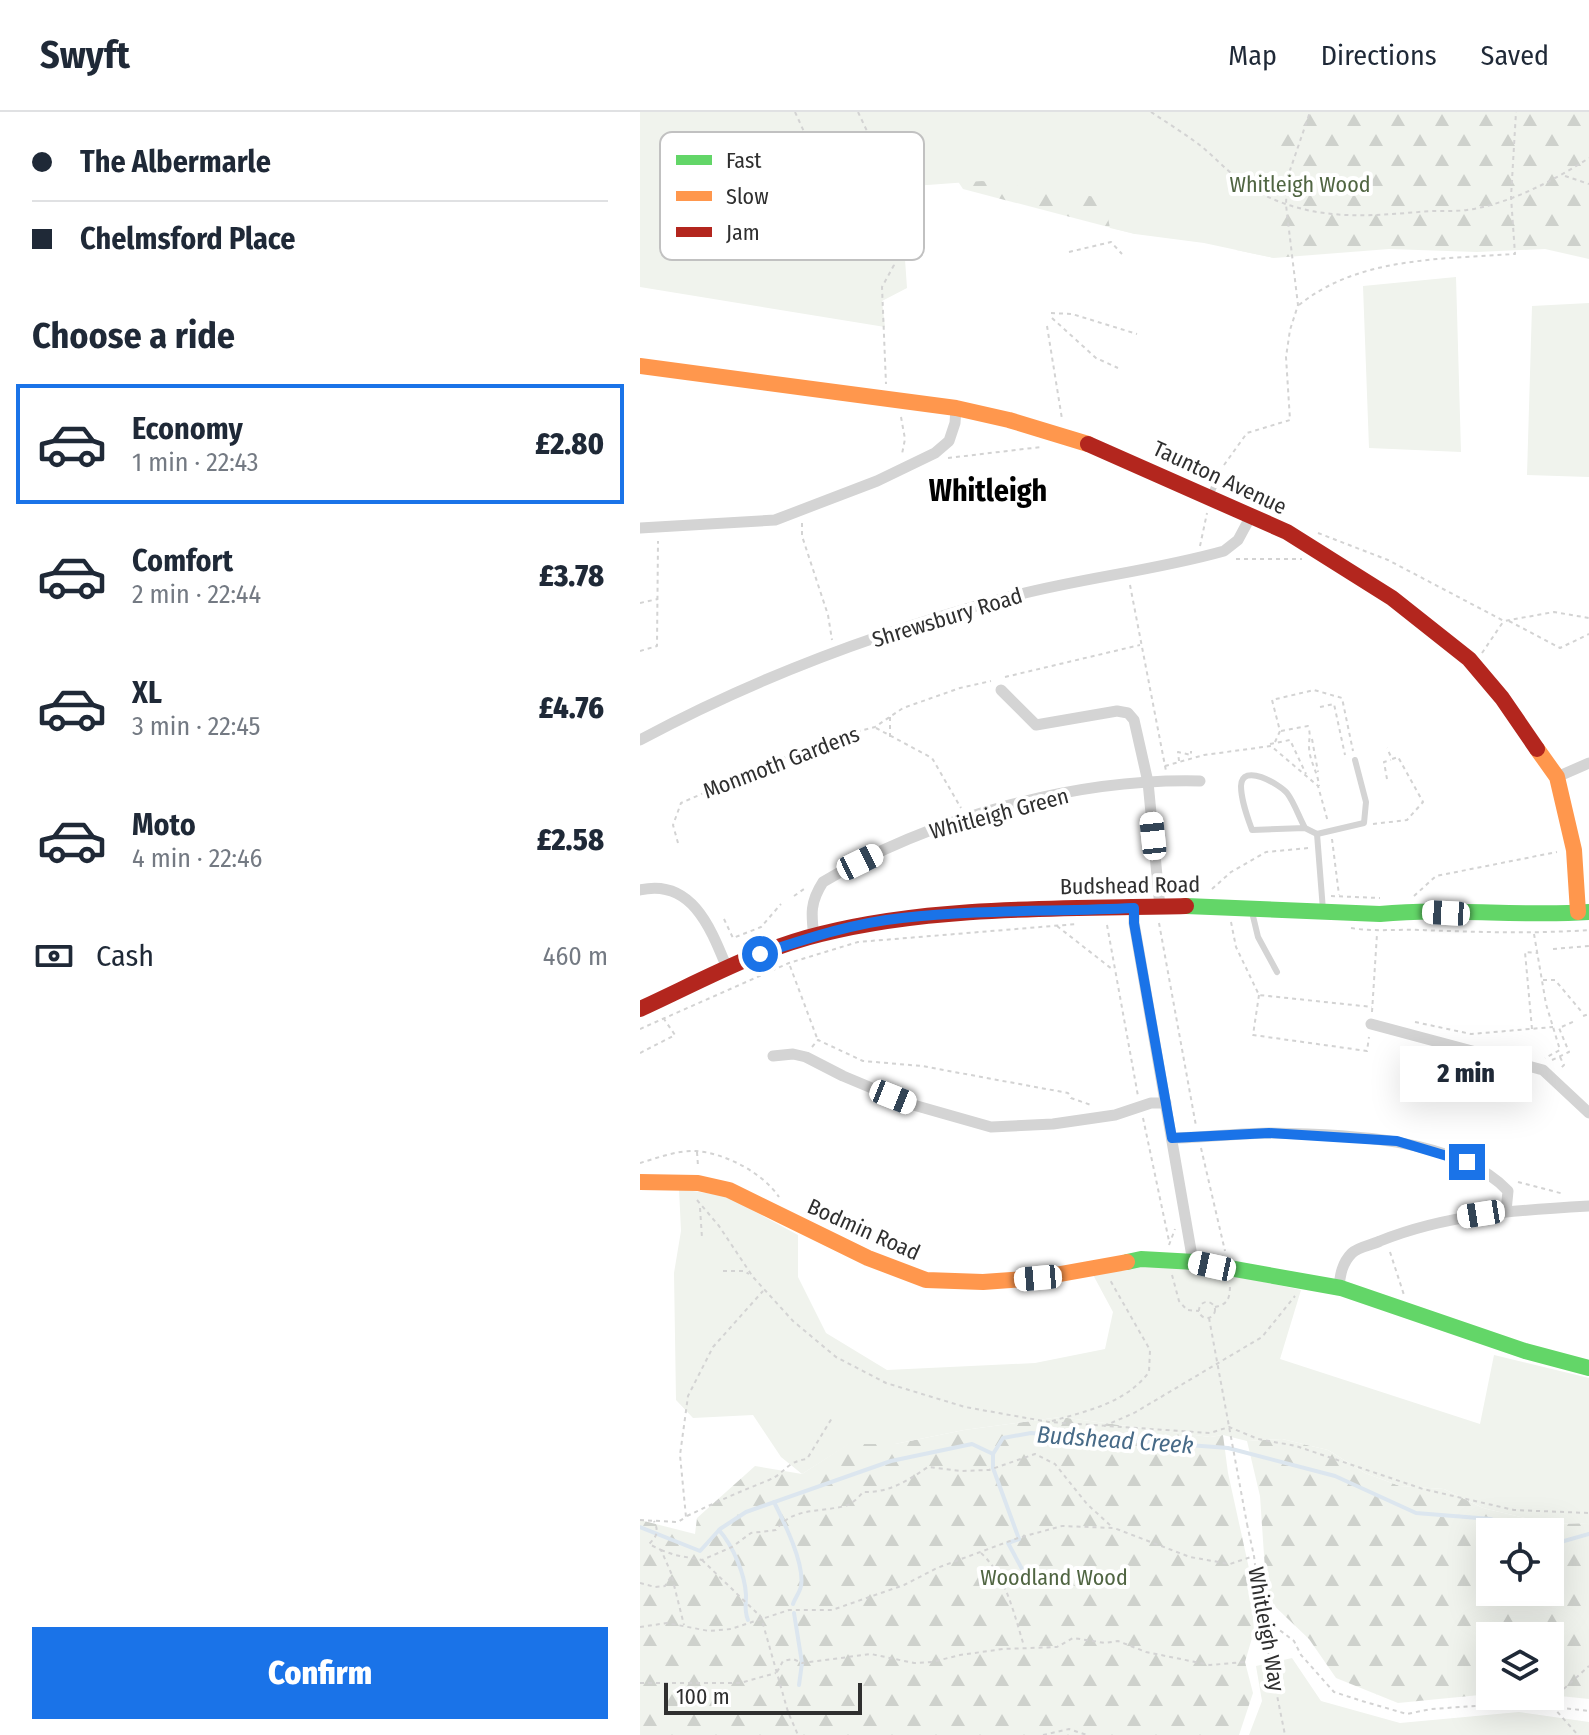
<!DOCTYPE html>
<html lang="en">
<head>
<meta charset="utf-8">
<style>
	:root { --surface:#fff; --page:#f2f2f3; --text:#1f2937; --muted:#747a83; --line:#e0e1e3; --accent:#1a73e8 }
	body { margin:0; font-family:"Fira Sans Condensed",sans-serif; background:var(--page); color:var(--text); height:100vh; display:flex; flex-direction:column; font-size:30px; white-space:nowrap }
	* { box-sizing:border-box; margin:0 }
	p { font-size:26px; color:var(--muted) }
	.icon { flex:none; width:44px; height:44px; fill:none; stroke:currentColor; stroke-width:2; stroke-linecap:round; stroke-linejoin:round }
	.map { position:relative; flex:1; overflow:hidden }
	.drawer { display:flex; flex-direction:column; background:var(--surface); width:640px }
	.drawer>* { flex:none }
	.hud { display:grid; align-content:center; height:176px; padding:0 32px; background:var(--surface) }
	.controls { position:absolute; left:836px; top:1406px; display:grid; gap:16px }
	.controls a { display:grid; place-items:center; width:88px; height:88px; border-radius:0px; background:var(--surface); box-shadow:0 8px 32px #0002; font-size:40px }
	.scale { position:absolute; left:24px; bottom:20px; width:198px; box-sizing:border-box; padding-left:8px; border:4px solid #2f2f2f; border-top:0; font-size:22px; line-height:28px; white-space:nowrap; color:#2f2f2f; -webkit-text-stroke:6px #fff; paint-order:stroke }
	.end { position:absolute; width:36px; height:36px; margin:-18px; border:10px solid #1a73e8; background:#fff; box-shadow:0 0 0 4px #fff }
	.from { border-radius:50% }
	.bubble { position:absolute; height:56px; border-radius:0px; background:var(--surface); box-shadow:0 8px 32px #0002; font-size:26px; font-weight:800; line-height:56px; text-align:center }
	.car { position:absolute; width:24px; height:48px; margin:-24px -12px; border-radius:10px; box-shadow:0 0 6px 2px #0007; background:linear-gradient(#fff 24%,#345 0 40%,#fff 0 76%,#345 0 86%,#fff 0) }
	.hud b { display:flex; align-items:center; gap:28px; height:76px; font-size:30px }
	.hud b+b { border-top:2px solid var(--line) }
	.hud i { width:20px; height:20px; background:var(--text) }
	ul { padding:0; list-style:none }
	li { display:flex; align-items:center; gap:24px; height:120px; margin:0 16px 12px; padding:0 16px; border:4px solid transparent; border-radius:0px }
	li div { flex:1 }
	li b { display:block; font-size:30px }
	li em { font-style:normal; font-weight:800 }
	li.active { border-color:var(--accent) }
	li>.icon { width:72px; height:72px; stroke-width:1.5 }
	h2 { padding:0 32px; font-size:36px; line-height:96px }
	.pay { display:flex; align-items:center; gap:20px; height:88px; padding:0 32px; font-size:30px }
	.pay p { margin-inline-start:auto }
	.button { display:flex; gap:16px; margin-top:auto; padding:16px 32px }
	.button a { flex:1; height:92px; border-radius:0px; background:var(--accent); color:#fff; font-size:32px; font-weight:800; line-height:92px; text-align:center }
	header { display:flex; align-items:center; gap:48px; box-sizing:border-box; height:112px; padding:0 40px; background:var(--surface); border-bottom:2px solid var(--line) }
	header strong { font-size:38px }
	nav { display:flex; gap:44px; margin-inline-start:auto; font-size:28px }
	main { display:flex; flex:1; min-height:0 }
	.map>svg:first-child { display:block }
</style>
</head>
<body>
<header>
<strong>Swyft</strong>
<nav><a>Map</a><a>Directions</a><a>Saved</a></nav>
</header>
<main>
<section class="drawer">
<div class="hud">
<b><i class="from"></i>The Albermarle</b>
<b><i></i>Chelmsford Place</b>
</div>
<h2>Choose a ride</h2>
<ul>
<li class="active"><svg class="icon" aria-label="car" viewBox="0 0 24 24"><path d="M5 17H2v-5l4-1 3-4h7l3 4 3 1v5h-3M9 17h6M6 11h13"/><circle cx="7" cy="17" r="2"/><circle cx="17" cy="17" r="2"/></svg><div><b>Economy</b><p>1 min · 22:43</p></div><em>£2.80</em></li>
<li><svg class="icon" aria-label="car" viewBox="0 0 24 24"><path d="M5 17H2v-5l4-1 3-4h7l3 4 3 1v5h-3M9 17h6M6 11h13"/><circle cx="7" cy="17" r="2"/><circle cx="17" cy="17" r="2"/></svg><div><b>Comfort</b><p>2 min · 22:44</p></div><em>£3.78</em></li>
<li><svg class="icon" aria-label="car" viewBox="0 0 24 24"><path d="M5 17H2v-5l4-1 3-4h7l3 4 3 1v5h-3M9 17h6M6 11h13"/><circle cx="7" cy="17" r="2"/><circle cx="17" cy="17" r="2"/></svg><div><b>XL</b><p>3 min · 22:45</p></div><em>£4.76</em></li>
<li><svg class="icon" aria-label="car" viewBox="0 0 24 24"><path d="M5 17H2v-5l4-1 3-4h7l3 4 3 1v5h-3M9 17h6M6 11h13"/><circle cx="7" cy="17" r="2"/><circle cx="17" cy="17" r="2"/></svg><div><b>Moto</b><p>4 min · 22:46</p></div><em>£2.58</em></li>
</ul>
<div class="pay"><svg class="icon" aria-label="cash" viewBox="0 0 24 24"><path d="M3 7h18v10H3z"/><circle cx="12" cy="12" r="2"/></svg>Cash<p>460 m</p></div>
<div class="button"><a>Confirm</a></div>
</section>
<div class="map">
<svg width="949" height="1623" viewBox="0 0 949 1623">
	<defs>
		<pattern id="forest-firs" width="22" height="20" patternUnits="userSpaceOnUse" patternTransform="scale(2)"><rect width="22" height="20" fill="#f0f3ed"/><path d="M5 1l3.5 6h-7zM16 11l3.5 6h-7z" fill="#ced1cc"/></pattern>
	</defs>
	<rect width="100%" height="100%" fill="#fff"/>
	<!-- forest -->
	<g fill="url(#forest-firs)" fill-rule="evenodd">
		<polygon points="592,0 949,0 949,147 905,137 837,140 749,137 634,146 596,138"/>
		<polygon points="315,65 527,92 495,122 323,77"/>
		<polygon points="420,1305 570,1325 583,1323 588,1361 610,1461 614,1519 605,1550 613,1581 599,1623 0,1623 0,1408 55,1422 57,1406 115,1354 162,1362 208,1332 255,1332 324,1318"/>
		<path d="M642 1327 688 1338 725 1361 760 1374 804 1377 843 1396 910 1412 949 1411V1587L910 1583V1524H850V1582L758 1591 696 1566 669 1527 627 1487 620 1384 607 1329ZM850 1420H910V1480H850Z"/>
	</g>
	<!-- park -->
	<g fill="#f0f3ed">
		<polygon points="0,0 636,0 634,146 564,131 495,122 470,116 464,86 342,69 260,75 267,176 242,189 245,215 0,175"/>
		<polygon points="816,165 821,340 729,336 723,174"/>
		<polygon points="949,191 949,365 887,363 892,194"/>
		<polygon points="39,1077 86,1084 158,1123 158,1165 186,1221 247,1258 395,1251 465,1237 473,1200 451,1159 517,1147 661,1178 640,1247 840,1312 854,1243 949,1266 949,1411 910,1412 843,1396 804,1377 760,1374 725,1361 688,1338 642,1327 607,1329 583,1323 570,1325 420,1305 324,1318 255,1332 209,1332 162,1362 141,1345 113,1303 53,1306 36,1288 34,1161 41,1119"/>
		<polygon points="652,1546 681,1589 760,1611 879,1600 949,1610 949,1623 609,1623 622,1589 616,1554"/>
	</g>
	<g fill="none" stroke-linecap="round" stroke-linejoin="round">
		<!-- stream -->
		<g stroke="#dce6ef" stroke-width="4">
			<polyline points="353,1342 353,1356 379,1427 368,1431 382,1457"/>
			<path d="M134 1390C144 1410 165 1452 161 1474 160 1480 155 1486 153 1492"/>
			<polyline points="0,1415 60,1439 80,1417 106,1400 251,1349 332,1332 353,1342 363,1326 391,1321 588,1336 695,1364 776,1401 851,1407 880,1420"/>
			<path d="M79 1418C93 1434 105 1462 106 1483 106 1494 104 1498 108 1508"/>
			<polyline points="910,1433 949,1422"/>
			<polyline points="154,1501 162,1551 159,1573"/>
		</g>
		<!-- path -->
		<g stroke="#d3d3d3" stroke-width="2" stroke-dasharray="4 4" stroke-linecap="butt">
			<polyline points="155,0 192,81 245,77"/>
			<polyline points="218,0 246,59 244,72 254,153 242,175 246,272"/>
			<path d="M511 0C526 10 542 20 557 31 578 47 594 68 618 80 671 108 721 105 778 100 794 98 811 100 827 98 869 92 913 69 949 46"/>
			<polyline points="925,64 949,72"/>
			<polyline points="429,140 471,130 482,142"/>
			<path d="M659 193C718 145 802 147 875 142L871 85 876 0"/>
			<polyline points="411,201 432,202 497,222"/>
			<polyline points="412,206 456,246 478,256"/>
			<polyline points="407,214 422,307"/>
			<polyline points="261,305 265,327 262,342"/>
			<polyline points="308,346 401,335"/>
			<polyline points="584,353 607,321 650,308 646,245 650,218 658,193 646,93 647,67 670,0"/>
			<polyline points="162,411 162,424 188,503 192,528"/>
			<polyline points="678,421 748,448 864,509 914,500 949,506"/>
			<polyline points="560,434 567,401"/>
			<polyline points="596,447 662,447"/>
			<polyline points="490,473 526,659"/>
			<polyline points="0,491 18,487"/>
			<polyline points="869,509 920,536 949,522"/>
			<polyline points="0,539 17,534 18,429"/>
			<polyline points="842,541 863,510"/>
			<polyline points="365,565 500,533"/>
			<polyline points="680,595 694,592 705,643"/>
			<polyline points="250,605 250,625"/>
			<polyline points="236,616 292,646 321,696"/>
			<path d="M641 619 668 614C671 623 669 625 669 634 669 649 678 660 679 674"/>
			<polyline points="672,627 678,660"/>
			<polyline points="635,630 640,619 632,588 674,578 702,586 713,639"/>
			<polyline points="630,632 650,628 666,662"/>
			<polyline points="539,649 538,640 551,643 551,639"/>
			<polyline points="525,654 564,643 631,634 678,674 688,710"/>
			<polyline points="747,667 744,650 751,648"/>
			<polyline points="733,712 767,708 783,690 758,645 752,647 747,636"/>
			<polyline points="692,727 699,783"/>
			<polyline points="38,731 33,713 41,691 187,627 235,615 263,596 320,576 351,569"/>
			<polyline points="572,777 591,760 626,740 669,736"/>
			<polyline points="154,784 164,777"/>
			<polyline points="691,784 740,786"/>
			<polyline points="774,784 796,764 917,740"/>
			<polyline points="84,807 93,826 121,815 141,792"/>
			<polyline points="591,810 596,835 619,883 732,895"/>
			<polyline points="519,811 556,1014"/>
			<polyline points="467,813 498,984"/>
			<polyline points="417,814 472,857"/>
			<path d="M711 816C734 820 756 817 780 818 836 820 892 822 949 818"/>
			<polyline points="894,822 906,892 920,938 905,946"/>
			<polyline points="913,837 949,834"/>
			<polyline points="150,854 177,926"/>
			<polyline points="903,868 915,868 941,899"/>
			<polyline points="619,883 613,923 727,939 729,925"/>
			<polyline points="732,900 737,822"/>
			<polyline points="943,904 949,902"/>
			<polyline points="775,910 831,922 913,915"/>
			<polyline points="0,917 149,851 218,830 437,812"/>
			<polyline points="892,917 885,840 898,841"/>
			<polyline points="172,935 178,928 223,949 282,954 428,981 431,986 451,993"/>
			<polyline points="0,941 35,923 24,907"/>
			<polyline points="920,945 924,953 920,957"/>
			<polyline points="912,948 929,940 919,916 935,909"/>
			<polyline points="503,1006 529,1129"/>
			<polyline points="561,1036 585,1139"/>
			<polyline points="57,1040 58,1054"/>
			<path d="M0 1051C17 1046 38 1038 56 1039 85 1041 123 1061 139 1085"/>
			<polyline points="878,1070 924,1082"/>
			<polyline points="57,1088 79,1114 113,1165 153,1209 196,1245 246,1271 325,1295 409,1310 570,1321 589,1315 618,1327 656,1334 783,1377 874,1398 949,1401"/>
			<polyline points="60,1096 62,1126"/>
			<polyline points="529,1133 535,1117"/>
			<polyline points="750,1140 764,1183"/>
			<polyline points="83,1159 104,1159 109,1162"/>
			<polyline points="532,1163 539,1189 547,1198 559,1199"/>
			<circle cx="567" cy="1198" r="8"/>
			<path d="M575 1195C588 1192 590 1187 590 1172"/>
			<path d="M412 1309C447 1299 486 1291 509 1260L510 1238 470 1168"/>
			<polyline points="464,1314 494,1301 622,1225 655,1184"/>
			<path d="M47 1404C74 1391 101 1379 129 1368 146 1361 145 1350 167 1347L192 1306"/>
			<polyline points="0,1408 38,1410 46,1405 40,1343 48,1284 73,1235 123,1179"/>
			<polyline points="607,1412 614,1444 621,1504 645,1623"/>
			<path d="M21 1438 35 1443 62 1448 92 1435 111 1421 136 1418C153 1394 183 1401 208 1393 214 1390 219 1385 223 1380 249 1381 267 1369 288 1355L321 1359 349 1358 395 1342 415 1352 447 1392 471 1414"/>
			<path d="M341 1441C366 1464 374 1502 384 1534"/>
			<polyline points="62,1448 121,1505 148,1600 158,1623"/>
			<polyline points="32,1465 44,1513"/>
			<path d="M0 1471 15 1475 25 1474 32 1463 21 1438 9 1432C17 1424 19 1420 14 1409"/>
			<polyline points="621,1504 654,1529 661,1543 694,1580 722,1589 767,1602 791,1597 880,1591 949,1599"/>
			<polyline points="0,1515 27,1511 69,1519 91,1517 149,1498 192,1498 264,1473 297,1456 378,1426 422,1414 474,1416 550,1445 590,1452 614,1444"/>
			<polyline points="137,1560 143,1549 153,1547 162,1551 231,1542 274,1551 292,1550 320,1543 363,1537 417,1535 433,1526 465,1531 478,1529 506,1540 570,1553 605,1550"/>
			<polyline points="0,1571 100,1571 136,1561"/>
			<polyline points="906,1593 949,1554"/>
			<polyline points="912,1594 938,1623"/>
			<polyline points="403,1623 429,1617 447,1623"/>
		</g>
		<!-- lane -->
		<g stroke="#d4d4d4" stroke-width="6">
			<polyline points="570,384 579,363"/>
			<path d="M665 716C659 705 654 690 647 681 639 672 602 650 601 674 601 688 607 704 612 718L665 716 677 722"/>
			<polyline points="677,722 724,711 726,690 715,648"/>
			<polyline points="677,722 683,798"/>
			<polyline points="612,800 618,825 637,860"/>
		</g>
		<!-- street -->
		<g stroke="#d4d4d4" stroke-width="11">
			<polyline points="0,416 135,408 237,369 295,341 309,329 315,311 316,296"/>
			<polyline points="361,578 396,613 477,599 488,601 494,608 508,670 520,795"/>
			<path d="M0 628C117 565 241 519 369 485 440 466 513 459 584 439L598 428 612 402"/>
			<polyline points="917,665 949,651"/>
			<path d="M0 778C52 766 71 817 87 856"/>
			<polyline points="494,796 494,811 553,1150"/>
			<path d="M174 825C171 802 170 790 183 770 289 706 436 666 560 669"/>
			<polyline points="731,912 903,958 949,1001"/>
			<polyline points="133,944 153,942 166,945 203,964 270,992 351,1015 413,1012 475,1003 511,991 526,991"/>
			<path d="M532 1026C564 1026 597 1021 630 1021 700 1022 818 1025 868 1079L866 1099"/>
			<path d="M699 1176C700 1163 702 1151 712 1141 718 1135 732 1133 740 1129 807 1102 877 1098 949 1094"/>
		</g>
		<!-- fast -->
		<g stroke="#63d668" stroke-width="16">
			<path d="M546 794 740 802C809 795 879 805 949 800"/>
			<polyline points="487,1150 501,1147 555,1150 701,1176 885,1239 949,1256"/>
		</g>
		<!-- slow -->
		<g stroke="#ff974d" stroke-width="16">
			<polyline points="0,254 316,296 369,308 448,332"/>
			<polyline points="897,637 917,665 934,738 938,800"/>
			<polyline points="0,1070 58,1071 89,1078 228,1146 286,1168 343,1170 398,1166 487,1150"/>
		</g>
		<!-- jam -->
		<g stroke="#b3261e" stroke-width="16">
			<polyline points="448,332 647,420 752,486 829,547 862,586 897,637"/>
			<path d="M0 897C59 870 118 837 181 822 296 793 427 797 546 794"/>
		</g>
		<!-- path-bridge -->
		<polyline stroke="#d3d3d3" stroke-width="2" stroke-dasharray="4 4" stroke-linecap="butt" points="569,1206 607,1412"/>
	</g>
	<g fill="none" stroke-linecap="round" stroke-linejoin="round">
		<!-- route -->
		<path stroke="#1a73e8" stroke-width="10" d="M120 842C166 827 213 811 262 806 339 797 417 800 494 796V811L532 1026 629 1021 757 1029 827 1050"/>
	</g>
	<g text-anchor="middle" stroke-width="8" stroke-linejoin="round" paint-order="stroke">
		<!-- park labels -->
		<g font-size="22" fill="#506542" stroke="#fff">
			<text x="660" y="80">Whitleigh Wood</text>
			<text x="414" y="1473">Woodland Wood</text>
		</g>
		<!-- street labels -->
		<g font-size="22" fill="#2f2f2f" stroke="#fff">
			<text transform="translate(580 365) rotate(25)" y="8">Taunton Avenue</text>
			<text transform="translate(307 505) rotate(-17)" y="8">Shrewsbury Road</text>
			<text transform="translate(141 650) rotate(-21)" y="8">Monmoth Gardens</text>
			<text transform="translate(359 701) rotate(-15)" y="8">Whitleigh Green</text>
			<text transform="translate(490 773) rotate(-1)" y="8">Budshead Road</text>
			<text transform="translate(224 1117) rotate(24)" y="8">Bodmin Road</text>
			<text transform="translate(627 1517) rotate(80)" y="8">Whitleigh Way</text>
		</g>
		<!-- water labels -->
		<g font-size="24" font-style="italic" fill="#476a87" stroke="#fff">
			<text transform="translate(475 1328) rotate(4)" y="8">Budshead Creek</text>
		</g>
		<!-- district labels -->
		<g font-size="30" font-weight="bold" fill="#000" stroke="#fff">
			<text x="348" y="389">Whitleigh</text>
		</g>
	</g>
	<!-- legend -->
	<rect x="20" y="20" width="264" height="128" rx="12" fill="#fff" stroke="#c1c1c1" stroke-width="2"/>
	<rect x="36" y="43" width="36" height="10" fill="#63d668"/>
	<rect x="36" y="79" width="36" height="10" fill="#ff974d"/>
	<rect x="36" y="115" width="36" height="10" fill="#b3261e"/>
	<g font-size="22" fill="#2f2f2f">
		<text x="86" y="56">Fast</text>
		<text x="86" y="92">Slow</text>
		<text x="86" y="128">Jam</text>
	</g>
</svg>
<div class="controls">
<a><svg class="icon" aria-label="locate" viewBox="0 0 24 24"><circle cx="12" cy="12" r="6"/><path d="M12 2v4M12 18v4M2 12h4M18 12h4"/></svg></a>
<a><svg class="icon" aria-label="layers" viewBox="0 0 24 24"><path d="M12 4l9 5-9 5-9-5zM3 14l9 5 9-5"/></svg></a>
</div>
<div class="scale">100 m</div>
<i class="end from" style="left:120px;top:842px"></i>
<i class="end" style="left:827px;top:1050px"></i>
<div class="bubble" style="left:760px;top:934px;width:132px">2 min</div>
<i class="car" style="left:513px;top:724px;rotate:354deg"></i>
<i class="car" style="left:220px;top:750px;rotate:64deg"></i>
<i class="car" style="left:806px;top:801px;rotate:273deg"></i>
<i class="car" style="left:253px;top:985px;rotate:112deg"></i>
<i class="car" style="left:841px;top:1102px;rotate:261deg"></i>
<i class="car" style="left:572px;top:1154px;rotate:282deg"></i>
<i class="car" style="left:398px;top:1166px;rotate:265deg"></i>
</div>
</main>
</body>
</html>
